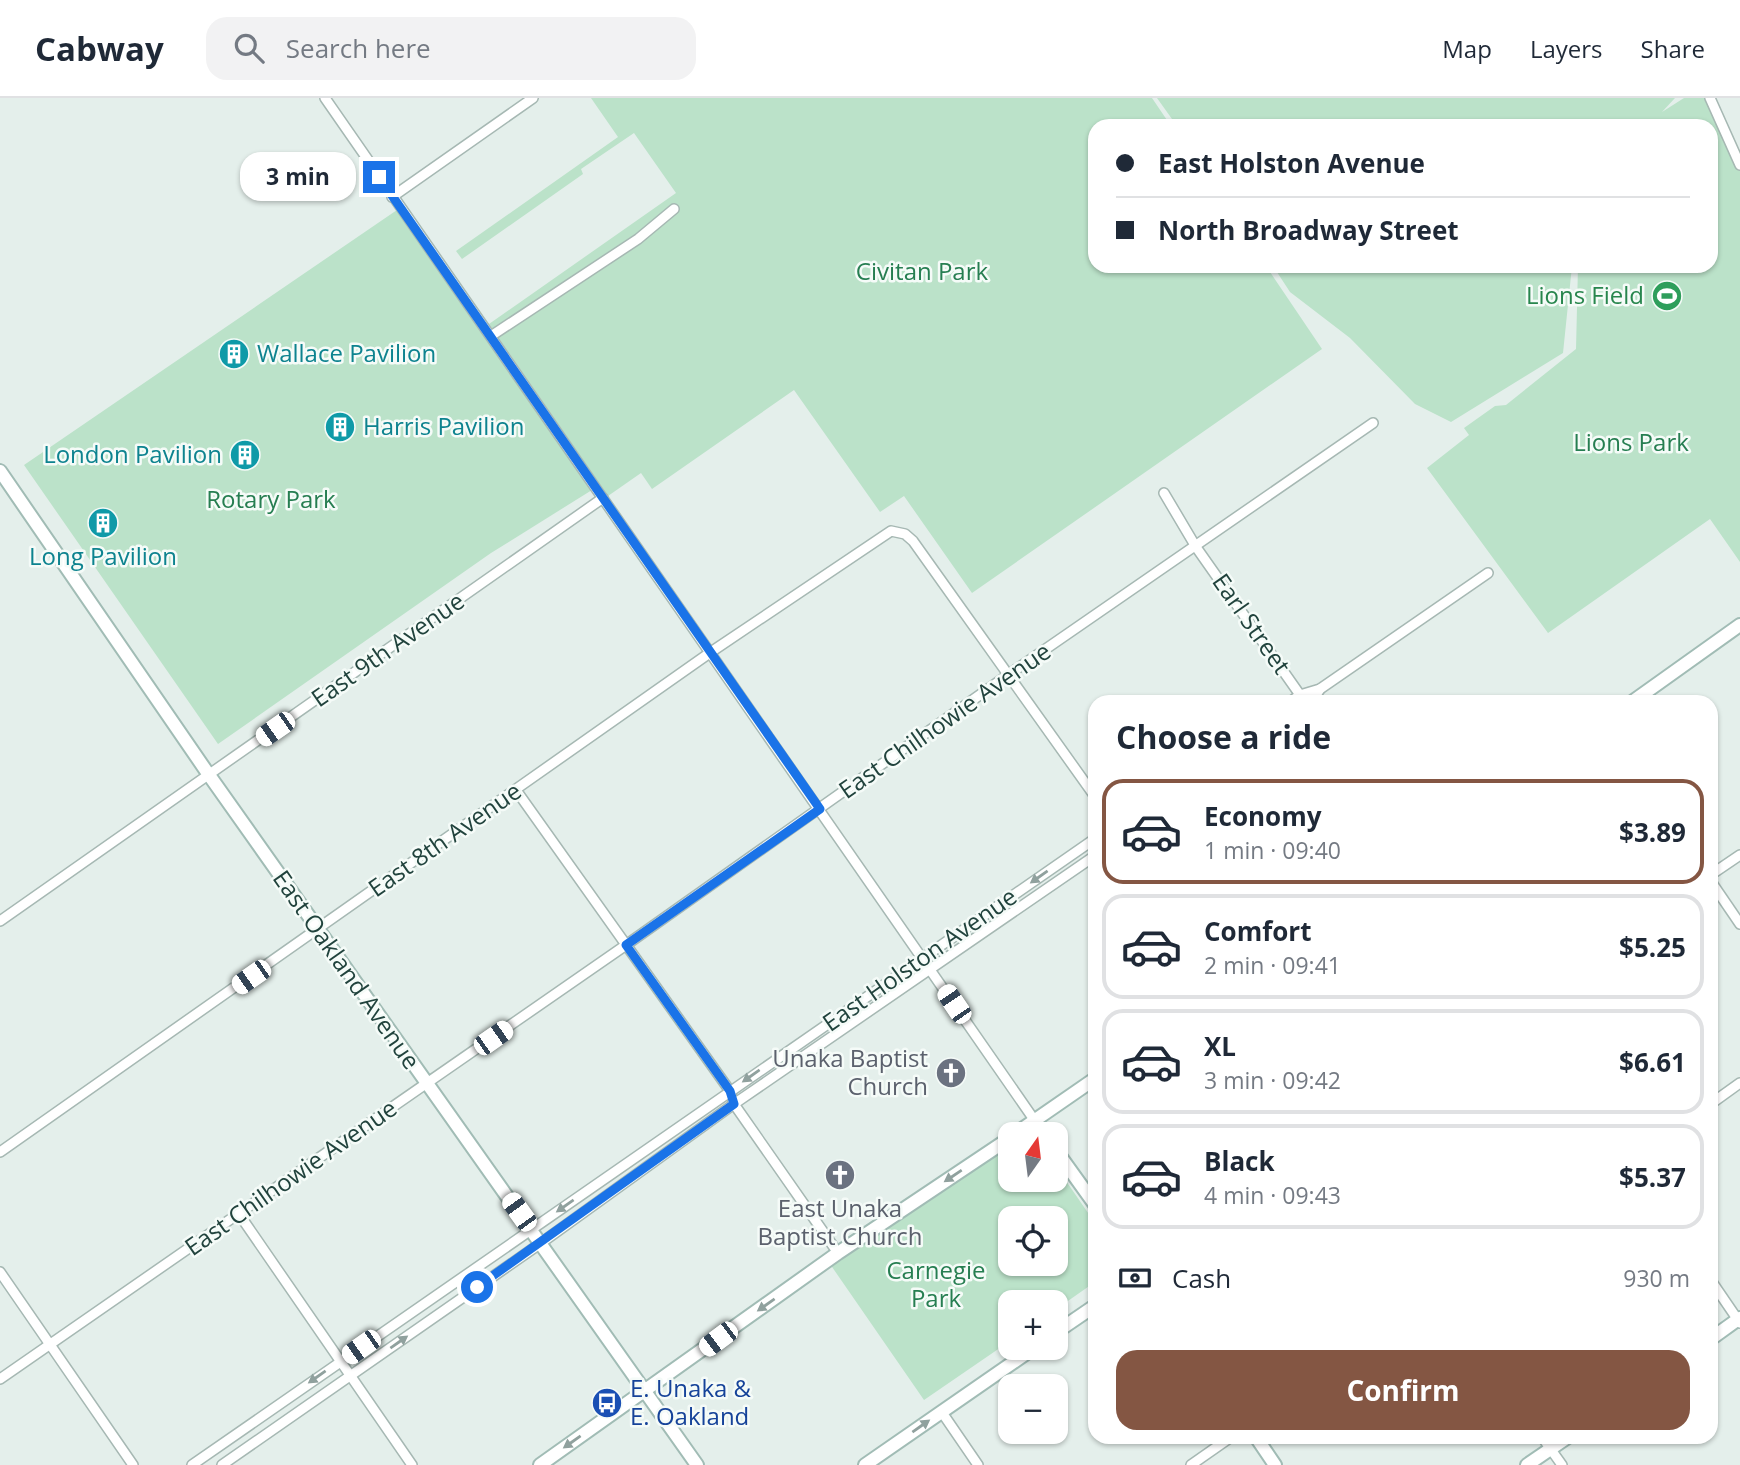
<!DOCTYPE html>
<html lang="en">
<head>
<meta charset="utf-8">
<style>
	:root { --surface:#fff; --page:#f2f2f3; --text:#1f2937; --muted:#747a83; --line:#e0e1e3; --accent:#845643 }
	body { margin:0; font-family:"Open Sans",sans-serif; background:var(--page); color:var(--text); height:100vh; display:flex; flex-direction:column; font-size:26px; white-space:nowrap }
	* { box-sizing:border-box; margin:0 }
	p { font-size:23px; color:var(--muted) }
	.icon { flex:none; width:38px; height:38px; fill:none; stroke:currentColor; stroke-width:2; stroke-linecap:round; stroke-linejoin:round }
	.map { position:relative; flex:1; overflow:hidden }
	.drawer { position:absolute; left:1088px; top:597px; width:630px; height:749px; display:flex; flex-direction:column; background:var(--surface); border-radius:21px; box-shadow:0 2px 5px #0004 }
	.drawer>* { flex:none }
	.banner { position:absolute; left:1088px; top:21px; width:630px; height:154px; border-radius:21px; box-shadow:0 2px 5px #0004; display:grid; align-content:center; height:154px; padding:0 28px; background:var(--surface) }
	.needle { width:46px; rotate:14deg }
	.controls { position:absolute; left:998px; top:1024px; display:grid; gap:14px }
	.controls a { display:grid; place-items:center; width:70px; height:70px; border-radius:14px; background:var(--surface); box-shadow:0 2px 5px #0004; font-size:35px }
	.end { position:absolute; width:32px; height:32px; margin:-16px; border:9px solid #1a73e8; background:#fff; box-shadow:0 0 0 4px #fff }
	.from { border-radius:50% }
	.bubble { position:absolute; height:49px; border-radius:21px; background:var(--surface); box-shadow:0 2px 5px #0004; font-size:23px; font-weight:700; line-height:49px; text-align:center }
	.car { position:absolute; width:21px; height:42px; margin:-21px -10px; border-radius:9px; box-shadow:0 0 5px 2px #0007; background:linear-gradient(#fff 24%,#345 0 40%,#fff 0 76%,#345 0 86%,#fff 0) }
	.banner b { display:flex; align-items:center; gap:24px; height:66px; font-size:26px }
	.banner b+b { border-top:2px solid var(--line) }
	.banner i { width:18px; height:18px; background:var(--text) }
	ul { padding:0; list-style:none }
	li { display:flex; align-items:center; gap:21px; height:105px; margin:0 14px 10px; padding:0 14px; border:4px solid var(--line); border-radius:21px }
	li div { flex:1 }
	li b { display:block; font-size:26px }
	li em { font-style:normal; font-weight:700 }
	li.on { border-color:var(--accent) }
	li>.icon { width:63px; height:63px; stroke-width:1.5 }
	h2 { padding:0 28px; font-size:32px; line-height:84px }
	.pay { display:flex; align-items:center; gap:18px; height:77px; padding:0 28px; font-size:26px }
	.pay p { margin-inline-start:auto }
	.button { display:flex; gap:14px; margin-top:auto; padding:14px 28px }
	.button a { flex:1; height:80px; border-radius:21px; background:var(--accent); color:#fff; font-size:28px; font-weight:700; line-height:80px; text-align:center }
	header { display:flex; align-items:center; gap:42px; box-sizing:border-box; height:98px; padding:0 35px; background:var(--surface); border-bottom:2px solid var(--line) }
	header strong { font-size:33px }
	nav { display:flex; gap:38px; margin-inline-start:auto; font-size:24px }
	.search { width:490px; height:63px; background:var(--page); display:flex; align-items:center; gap:18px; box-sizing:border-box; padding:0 24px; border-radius:21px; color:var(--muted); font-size:26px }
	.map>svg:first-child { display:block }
</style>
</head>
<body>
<header>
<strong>Cabway</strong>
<div class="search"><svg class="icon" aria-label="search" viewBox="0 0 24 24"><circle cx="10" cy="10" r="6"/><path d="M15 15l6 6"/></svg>Search here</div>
<nav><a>Map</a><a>Layers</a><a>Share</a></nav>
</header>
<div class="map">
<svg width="1740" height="1367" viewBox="0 0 1740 1367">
	<rect width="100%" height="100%" fill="#e4efeb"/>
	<!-- green -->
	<g fill="#bbe2c9" fill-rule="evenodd">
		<polygon points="591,0 1152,0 1171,28 1096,28 1096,168 1266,168 1322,251 972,495 904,398 880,414 794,292 652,391 641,375 608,398 489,226 676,95 634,35 581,71 583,76 462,161 456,153 618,39"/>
		<polygon points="1157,0 1675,0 1662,14 1684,0 1710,0 1740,72 1740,464 1710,421 1548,535 1427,370 1469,337 1464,330 1495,308 1506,307 1576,251 1578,168 1712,168 1712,28 1177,28"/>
		<polygon points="397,112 592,392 491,455 218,646 24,367"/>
		<polygon points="1273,168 1572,168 1563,255 1451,324 1415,306 1350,240 1290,194"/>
		<path d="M1010 1042V1082H1055V1067L1095 1125V1184L1055 1212V1204H1010V1243L924 1302 830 1166ZM1010 1120H1055V1166H1010Z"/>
	</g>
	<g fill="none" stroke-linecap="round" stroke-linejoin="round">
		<!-- street casing -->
		<g stroke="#a6b8b3" stroke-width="12">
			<g id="street">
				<polyline points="325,0 1035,1023"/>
				<polyline points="1710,0 1740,67"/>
				<polyline points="392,99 533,0"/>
				<polyline points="491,238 638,141 674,111"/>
				<polyline points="1164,395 1196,449 1305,604"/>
				<polyline points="1290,604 1300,597 1320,591 1488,475"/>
				<polyline points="1312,604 1320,591"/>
				<polyline points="516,692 730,993 734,1006 838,1155"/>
				<polyline points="1712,776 1740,757"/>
				<polyline points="1712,785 1740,826"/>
				<polyline points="0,823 603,400"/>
				<polyline points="1712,1005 1740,985"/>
				<polyline points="0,1054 711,554 891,433 905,436 913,443 1096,700"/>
				<polyline points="239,1116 412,1367"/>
				<polyline points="0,1174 133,1367"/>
				<polyline points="1712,1184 1740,1225"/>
				<polyline points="0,1281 626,847 1008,577 1373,325"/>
				<polyline points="941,1313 978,1367"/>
				<polyline points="1542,1339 1562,1367"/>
				<polyline points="192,1367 1096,740"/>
				<polyline points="222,1367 541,1145 734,1006 1096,757"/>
				<polyline points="1191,1367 1231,1339"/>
			</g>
		</g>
		<!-- secondary casing -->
		<g stroke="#a1bcb5" stroke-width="16">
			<g id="secondary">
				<polyline points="0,373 209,677 697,1367"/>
				<polyline points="1632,604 1740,527"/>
				<polyline points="1035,1023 1044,1036"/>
				<polyline points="1015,1036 1096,980"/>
				<polyline points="1055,1051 1096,1108"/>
				<polyline points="1055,1235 1096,1207"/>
				<polyline points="1712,1240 1740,1220"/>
				<polyline points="1256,1339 1275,1367"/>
				<polyline points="540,1367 838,1155 1010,1040"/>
				<polyline points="865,1367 1034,1250"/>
				<polyline points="1527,1367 1568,1339"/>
			</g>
		</g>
		<!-- street -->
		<use href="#street" stroke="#fff" stroke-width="9"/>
		<!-- secondary -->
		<use href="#secondary" stroke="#fff" stroke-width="12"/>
	</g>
	<!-- one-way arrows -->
	<defs><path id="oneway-solid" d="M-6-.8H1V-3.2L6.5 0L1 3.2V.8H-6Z" transform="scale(1.75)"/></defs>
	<g fill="#90a19e">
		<use href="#oneway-solid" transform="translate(1039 779) rotate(145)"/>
		<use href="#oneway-solid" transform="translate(751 978) rotate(145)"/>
		<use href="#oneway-solid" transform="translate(953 1078) rotate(146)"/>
		<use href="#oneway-solid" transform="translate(565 1108) rotate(145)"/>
		<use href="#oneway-solid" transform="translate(766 1207) rotate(145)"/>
		<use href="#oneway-solid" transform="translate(399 1244) rotate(-35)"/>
		<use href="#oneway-solid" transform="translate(317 1279) rotate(145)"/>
		<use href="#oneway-solid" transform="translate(921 1328) rotate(-35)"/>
		<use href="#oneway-solid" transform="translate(572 1344) rotate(145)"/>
	</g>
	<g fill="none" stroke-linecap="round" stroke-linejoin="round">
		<!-- route -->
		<polyline stroke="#1a73e8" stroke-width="9" points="379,79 820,711 626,847 730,993 734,1006 477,1189"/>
	</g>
	<!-- icons -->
	<defs>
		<g id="stadium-disc" transform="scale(1.575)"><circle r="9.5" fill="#2e9e5b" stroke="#f5fbf8"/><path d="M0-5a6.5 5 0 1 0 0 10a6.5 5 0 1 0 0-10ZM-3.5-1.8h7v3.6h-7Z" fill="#fff"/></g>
		<g id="building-disc" transform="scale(1.575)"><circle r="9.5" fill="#0f9aa8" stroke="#f5fbf8"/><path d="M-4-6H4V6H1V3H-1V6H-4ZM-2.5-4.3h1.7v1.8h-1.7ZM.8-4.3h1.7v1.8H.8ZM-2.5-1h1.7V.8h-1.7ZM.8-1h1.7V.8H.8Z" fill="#fff"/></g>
		<g id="church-disc" transform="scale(1.575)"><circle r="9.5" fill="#6b7280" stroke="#f5fbf8"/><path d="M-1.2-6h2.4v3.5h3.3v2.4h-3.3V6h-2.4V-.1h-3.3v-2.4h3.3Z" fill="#fff"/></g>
		<g id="bus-disc" transform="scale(1.575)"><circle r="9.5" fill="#1a4fb4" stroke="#f5fbf8"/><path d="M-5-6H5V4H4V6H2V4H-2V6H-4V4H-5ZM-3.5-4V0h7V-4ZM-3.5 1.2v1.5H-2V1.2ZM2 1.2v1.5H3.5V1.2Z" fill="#fff"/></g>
	</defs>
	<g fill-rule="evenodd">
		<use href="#stadium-disc" x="1667" y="198"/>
		<use href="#building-disc" x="234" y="256"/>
		<use href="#building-disc" x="340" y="329"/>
		<use href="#building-disc" x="245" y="357"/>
		<use href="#building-disc" x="103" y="425"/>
		<use href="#church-disc" x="951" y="975"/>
		<use href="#church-disc" x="840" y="1077"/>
		<use href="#bus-disc" x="607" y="1305"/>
	</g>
	<g text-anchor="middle" stroke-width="5" stroke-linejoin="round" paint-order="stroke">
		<!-- park labels -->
		<g font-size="24" fill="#267e51" stroke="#f5fbf8">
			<text x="922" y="182">Civitan Park</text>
			<text x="1631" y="353">Lions Park</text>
			<text x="271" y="410">Rotary Park</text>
			<text x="936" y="1181">Carnegie<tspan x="936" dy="28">Park</tspan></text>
		</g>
		<!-- leisure labels -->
		<g font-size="24" fill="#27864d" stroke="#f5fbf8" text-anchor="end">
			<text x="1644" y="206">Lions Field</text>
		</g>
		<!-- culture labels -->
		<g font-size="24" fill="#0d838f" stroke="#f5fbf8" text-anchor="start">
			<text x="257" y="264">Wallace Pavilion</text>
			<text x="363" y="337">Harris Pavilion</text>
			<text x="222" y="365" text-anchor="end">London Pavilion</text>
			<text x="103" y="467" text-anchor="middle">Long Pavilion</text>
		</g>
		<!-- street labels -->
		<g font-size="24" fill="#21433d" stroke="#f5fbf8">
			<text transform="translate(1251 526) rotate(55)" y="8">Earl Street</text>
			<text transform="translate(388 552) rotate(-35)" y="8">East 9th Avenue</text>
			<text transform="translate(945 623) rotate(-35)" y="8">East Chilhowie Avenue</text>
			<text transform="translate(445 742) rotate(-35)" y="8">East 8th Avenue</text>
			<text transform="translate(920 862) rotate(-35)" y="8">East Holston Avenue</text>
			<text transform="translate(346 872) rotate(55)" y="8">East Oakland Avenue</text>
			<text transform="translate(291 1080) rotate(-35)" y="8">East Chilhowie Avenue</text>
		</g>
		<!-- worship labels -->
		<g font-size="24" fill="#5b616d" stroke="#f5fbf8" text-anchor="end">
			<text x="928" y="969">Unaka Baptist<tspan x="928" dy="28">Church</tspan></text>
			<text x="840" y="1119" text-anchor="middle">East Unaka<tspan x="840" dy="28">Baptist Church</tspan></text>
		</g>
		<!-- transit labels -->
		<g font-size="24" fill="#164399" stroke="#f5fbf8" text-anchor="start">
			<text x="630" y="1299">E. Unaka &amp;<tspan x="630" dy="28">E. Oakland</tspan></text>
		</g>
	</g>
</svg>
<div class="controls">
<a><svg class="needle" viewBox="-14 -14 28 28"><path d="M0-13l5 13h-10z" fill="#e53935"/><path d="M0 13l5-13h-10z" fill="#747a83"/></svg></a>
<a><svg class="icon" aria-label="locate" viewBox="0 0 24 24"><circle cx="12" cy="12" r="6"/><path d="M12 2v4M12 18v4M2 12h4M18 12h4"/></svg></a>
<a>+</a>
<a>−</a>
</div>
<i class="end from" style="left:477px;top:1189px"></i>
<i class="end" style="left:379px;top:79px"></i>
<div class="bubble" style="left:240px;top:54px;width:116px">3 min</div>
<i class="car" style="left:275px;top:631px;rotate:235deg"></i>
<i class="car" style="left:251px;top:879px;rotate:235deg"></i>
<i class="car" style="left:954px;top:906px;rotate:326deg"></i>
<i class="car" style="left:493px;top:940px;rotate:55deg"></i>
<i class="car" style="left:519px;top:1114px;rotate:324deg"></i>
<i class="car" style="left:718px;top:1241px;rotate:233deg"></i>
<i class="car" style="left:361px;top:1249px;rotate:235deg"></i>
<div class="banner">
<b><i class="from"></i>East Holston Avenue</b>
<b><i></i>North Broadway Street</b>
</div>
<section class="drawer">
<h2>Choose a ride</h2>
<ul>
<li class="on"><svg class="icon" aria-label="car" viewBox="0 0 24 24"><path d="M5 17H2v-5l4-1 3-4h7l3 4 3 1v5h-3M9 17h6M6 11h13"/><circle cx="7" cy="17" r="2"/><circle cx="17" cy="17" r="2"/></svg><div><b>Economy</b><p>1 min · 09:40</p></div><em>$3.89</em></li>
<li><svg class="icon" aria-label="car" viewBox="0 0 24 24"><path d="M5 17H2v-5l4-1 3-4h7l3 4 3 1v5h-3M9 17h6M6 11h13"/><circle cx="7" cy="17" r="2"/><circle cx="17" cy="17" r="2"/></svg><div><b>Comfort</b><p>2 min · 09:41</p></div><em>$5.25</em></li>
<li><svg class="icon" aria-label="car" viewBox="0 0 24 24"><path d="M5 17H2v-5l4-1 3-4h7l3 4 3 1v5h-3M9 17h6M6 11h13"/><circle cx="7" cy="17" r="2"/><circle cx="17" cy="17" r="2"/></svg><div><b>XL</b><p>3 min · 09:42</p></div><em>$6.61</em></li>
<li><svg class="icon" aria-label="car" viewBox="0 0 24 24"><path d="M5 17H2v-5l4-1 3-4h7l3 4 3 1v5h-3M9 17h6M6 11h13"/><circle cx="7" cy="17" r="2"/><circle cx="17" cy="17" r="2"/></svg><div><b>Black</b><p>4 min · 09:43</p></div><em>$5.37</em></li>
</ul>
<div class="pay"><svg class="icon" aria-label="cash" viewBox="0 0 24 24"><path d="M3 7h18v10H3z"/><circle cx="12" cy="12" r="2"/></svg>Cash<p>930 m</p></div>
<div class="button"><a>Confirm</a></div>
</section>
</div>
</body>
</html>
